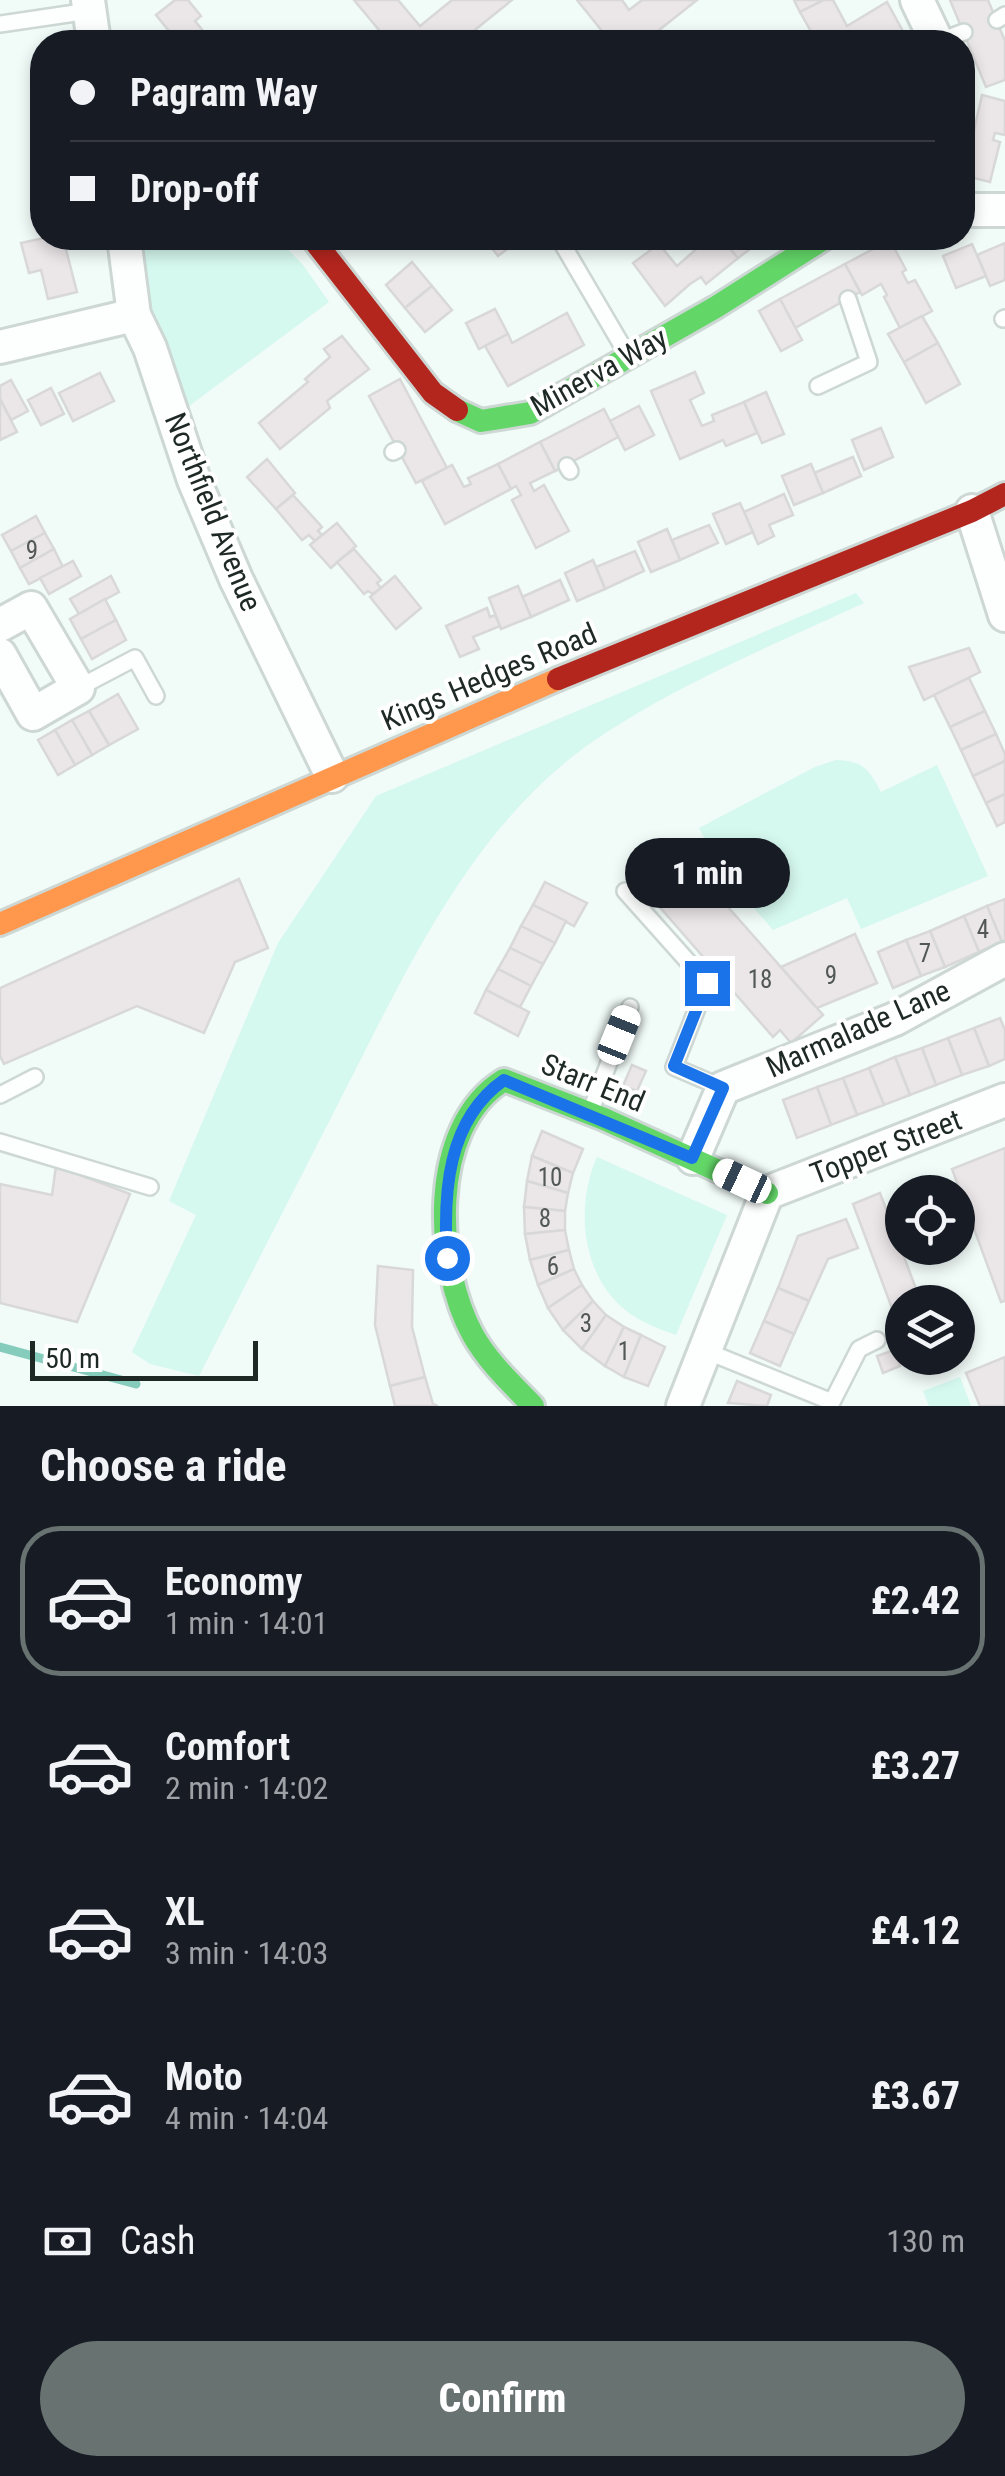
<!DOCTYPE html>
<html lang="en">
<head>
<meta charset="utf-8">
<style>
	:root { --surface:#171b24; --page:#242831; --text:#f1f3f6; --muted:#9ea1a6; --line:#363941; --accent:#687270 }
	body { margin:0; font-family:"Roboto Condensed",sans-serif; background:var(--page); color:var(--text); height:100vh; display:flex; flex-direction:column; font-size:38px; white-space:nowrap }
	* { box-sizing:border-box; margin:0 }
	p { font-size:32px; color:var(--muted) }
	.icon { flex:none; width:55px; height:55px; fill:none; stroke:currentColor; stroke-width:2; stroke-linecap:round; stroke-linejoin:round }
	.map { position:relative; height:1406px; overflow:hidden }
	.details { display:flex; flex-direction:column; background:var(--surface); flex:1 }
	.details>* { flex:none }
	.top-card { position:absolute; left:30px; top:30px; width:945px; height:220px; border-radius:40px; box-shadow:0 5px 15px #0003; display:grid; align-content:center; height:220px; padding:0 40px; background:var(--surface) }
	.fabs { position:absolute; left:885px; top:1175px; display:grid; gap:20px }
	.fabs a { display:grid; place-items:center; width:90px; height:90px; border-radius:50%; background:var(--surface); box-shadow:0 5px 15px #0003; font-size:50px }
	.scale { position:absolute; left:30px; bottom:25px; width:228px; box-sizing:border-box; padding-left:10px; border:5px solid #1e2926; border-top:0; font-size:28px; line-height:35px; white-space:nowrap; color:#1e2926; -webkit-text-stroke:8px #fff; paint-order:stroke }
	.end { position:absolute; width:45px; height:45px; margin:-22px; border:12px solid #1a73e8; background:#fff; box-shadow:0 0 0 5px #fff }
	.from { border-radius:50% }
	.bubble { position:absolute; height:70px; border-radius:35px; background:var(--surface); box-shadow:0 5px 15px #0003; font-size:32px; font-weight:800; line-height:70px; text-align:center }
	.car { position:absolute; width:30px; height:60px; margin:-30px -15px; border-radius:12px; box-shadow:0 0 8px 2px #0007; background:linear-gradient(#fff 24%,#345 0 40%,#fff 0 76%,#345 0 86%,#fff 0) }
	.top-card b { display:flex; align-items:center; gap:35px; height:95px; font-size:38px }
	.top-card b+b { border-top:2px solid var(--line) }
	.top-card i { width:25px; height:25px; background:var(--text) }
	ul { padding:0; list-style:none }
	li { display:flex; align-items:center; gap:30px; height:150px; margin:0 20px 15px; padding:0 20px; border:5px solid transparent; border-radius:40px }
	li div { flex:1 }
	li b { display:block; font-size:38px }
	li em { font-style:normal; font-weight:800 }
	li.current { border-color:var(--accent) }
	li>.icon { width:90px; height:90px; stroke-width:1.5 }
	h2 { padding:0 40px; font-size:45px; line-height:120px }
	.pay { display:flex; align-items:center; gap:25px; height:110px; padding:0 40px; font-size:38px }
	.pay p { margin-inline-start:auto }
	.primary-button { display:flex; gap:20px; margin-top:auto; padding:20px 40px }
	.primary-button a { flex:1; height:115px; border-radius:60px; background:var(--accent); color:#fff; font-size:40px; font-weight:800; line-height:115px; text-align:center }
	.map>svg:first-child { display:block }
</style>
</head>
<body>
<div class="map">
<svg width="1005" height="1406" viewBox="0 0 1005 1406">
	<rect width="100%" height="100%" fill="#f1fbf8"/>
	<!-- green -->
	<g fill="#d5f8ef">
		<polygon points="133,238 277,238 303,265 329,302 177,415 148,316"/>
		<path d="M856 593 864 603C773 645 679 683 595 740 471 825 407 970 340 1100 293 1192 246 1284 199 1376L150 1364 132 1352 196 1215 169 1201 278 943 376 796Z"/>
		<path d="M836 760C863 761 869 769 881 792L937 765 988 876 861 929 847 898 773 930 706 853 710 849 699 828 815 767Z"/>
		<path d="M597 1157 727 1215 676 1335C661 1330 646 1324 632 1315 582 1281 574 1209 597 1157Z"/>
		<polygon points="960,1377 971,1406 929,1406 923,1391"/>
	</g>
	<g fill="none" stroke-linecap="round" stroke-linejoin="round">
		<!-- stream -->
		<polyline stroke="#86ccbc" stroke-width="9" points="0,1347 136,1384"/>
	</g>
	<!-- building -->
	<g fill="#ebe6e8" stroke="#d9d8d8" stroke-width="2.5">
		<polygon points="175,0 188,0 201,16 195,21 212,42 168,42 173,36 156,15"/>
		<polygon points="354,0 398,0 420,26 452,0 512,0 460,42 389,42"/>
		<polygon points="577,0 622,0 629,10 642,0 697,0 644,42 611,42"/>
		<polygon points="794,0 824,0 800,12"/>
		<polygon points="824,0 833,0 847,26 887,2 906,37 895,42 817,42 800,12"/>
		<polygon points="950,0 988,0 1005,41 1005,80 986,87"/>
		<polygon points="982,95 1005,101 1005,135 995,133 993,140 1000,142 990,182 962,175 965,137 972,139"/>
		<polygon points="44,238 63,238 77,292 48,299 41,270 29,273 21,243"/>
		<polygon points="484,238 522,238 498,256"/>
		<polygon points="709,238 721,238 738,258 706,284 701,277 690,284 665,306 633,263 659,244 677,266"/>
		<polygon points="721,238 765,238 738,258"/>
		<polygon points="890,240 906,270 902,272 908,283 915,280 932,311 900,328 884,297 887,295 881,284 862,295 845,264"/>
		<polygon points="1005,243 1005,280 990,286 977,255"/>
		<polygon points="972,244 986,276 956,288 943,256"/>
		<polygon points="412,262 432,286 405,308 386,285"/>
		<polygon points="845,264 860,292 795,328 780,299"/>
		<polygon points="432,286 452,310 425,332 405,308"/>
		<polygon points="780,299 802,340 781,351 759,311"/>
		<polygon points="495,309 508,334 479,349 466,323"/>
		<polygon points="567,313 584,345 508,386 485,346 508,334 512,343"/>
		<polygon points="922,316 938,343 904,362 888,334"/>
		<polygon points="342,336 369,369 327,401 330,408 280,449 259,423 308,382 305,379 330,357 324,349"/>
		<polygon points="938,343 960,384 926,403 904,362"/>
		<polygon points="695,372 704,393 690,400 702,426 714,421 712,415 744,402 757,433 726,446 723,440 680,459 651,391"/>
		<polygon points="100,373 114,401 73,421 59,393"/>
		<polygon points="400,379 447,468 416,483 369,396"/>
		<polygon points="11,380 28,411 11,420 0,399 0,386"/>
		<polygon points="51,388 64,414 41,425 28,400"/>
		<polygon points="766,392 784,434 762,443 744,402"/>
		<polygon points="0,399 17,432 0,440"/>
		<polygon points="639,406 654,435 625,450 610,421"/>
		<polygon points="604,409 618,437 555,471 540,442"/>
		<polygon points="881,428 893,457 864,470 852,440"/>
		<polygon points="540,442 555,471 530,483 534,491 544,485 569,531 536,548 512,500 521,495 516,486 511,489 498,464"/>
		<polygon points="853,457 861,476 823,493 814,473"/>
		<polygon points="267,459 295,493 276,509 247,477"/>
		<polygon points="498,464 511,489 445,524 422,481 452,465 464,487 471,484 468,478"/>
		<polygon points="811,464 823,493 794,505 782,476"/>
		<polygon points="784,494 793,515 769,525 774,536 758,544 744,512"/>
		<polygon points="293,495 322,527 318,531 322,535 315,541 309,535 302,540 276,509"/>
		<polygon points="740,503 753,532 726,544 713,514"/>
		<polygon points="36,516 45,533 11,551 2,535"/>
		<polygon points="337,523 356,546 331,568 310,545"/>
		<polygon points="709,525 718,543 680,560 672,540"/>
		<polygon points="667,529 680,560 651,572 638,542"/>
		<polygon points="45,533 54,549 20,568 11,551"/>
		<polygon points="54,549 63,567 29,584 20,568"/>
		<polygon points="354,549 381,580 377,583 381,588 373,594 368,591 364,594 337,562"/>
		<polygon points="635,551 644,571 605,589 596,567"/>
		<polygon points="593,560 605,589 577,601 565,573"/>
		<polygon points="73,561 81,576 49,594 40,578"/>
		<polygon points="111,576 119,592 79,614 70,599"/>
		<polygon points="395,576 421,608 396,629 370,597"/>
		<polygon points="560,580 569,600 531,617 522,597"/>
		<polygon points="518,586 531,617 501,629 489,598"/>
		<polygon points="105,599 116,620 81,639 70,619"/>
		<polygon points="487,608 490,617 495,615 500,626 473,637 479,649 460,657 446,626"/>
		<polygon points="116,620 126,640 92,659 81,639"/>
		<polygon points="969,648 980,672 924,700 909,667"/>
		<polygon points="969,678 985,711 950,727 934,695"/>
		<polygon points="118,694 138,729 109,745 89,711"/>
		<polygon points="89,711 109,745 92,755 72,720"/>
		<polygon points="985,711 996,734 961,750 950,727"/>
		<polygon points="72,720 92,755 75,765 55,730"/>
		<polygon points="55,730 75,765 58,775 38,740"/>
		<polygon points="996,734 1005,754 1005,761 973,776 961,750"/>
		<polygon points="1005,761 1005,794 986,803 973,776"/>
		<polygon points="1005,794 1005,822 997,826 986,803"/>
		<polygon points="669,840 823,1015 791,1043 780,1030 773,1037 644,889 651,884 637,869"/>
		<polygon points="239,879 268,948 235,962 204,1033 137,1006 4,1064 0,1056 0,988"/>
		<polygon points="545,882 587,903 574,926 533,905"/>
		<polygon points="1005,899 1005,941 1002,942 987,906"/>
		<polygon points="533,905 566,921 555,943 521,926"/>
		<polygon points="987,906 1002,942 979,952 964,916"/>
		<polygon points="964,916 979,952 945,967 930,931"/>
		<polygon points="521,926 555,943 543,964 510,948"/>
		<polygon points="930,931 945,967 921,976 906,940"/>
		<polygon points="855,934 877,983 817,1008 781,967"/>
		<polygon points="906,940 921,976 893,988 878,952"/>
		<polygon points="510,948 543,964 531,986 498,969"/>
		<polygon points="498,969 531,986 520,1007 486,990"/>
		<polygon points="486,990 529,1012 518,1036 475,1013"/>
		<polygon points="1000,1018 1005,1030 1005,1059 989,1066 974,1028"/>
		<polygon points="974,1028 989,1066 962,1075 948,1038"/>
		<polygon points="948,1038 962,1075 936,1085 922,1048"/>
		<polygon points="922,1048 936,1085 910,1095 895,1057"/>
		<polygon points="895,1057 910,1095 884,1105 869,1068"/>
		<polygon points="632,1065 646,1071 637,1091 623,1086"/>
		<polygon points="869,1068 884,1105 857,1115 843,1078"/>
		<polygon points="843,1078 857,1115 831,1125 817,1087"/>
		<polygon points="817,1087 831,1125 797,1138 783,1100"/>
		<polygon points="542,1131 583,1149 573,1173 532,1156"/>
		<polygon points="1005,1148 1005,1301 1001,1302 952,1169"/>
		<polygon points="532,1156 573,1173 568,1193 527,1181"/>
		<polygon points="56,1166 130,1194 77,1322 0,1303 0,1184 52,1195"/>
		<polygon points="527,1181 568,1193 565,1211 524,1207"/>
		<polygon points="880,1193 921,1302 902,1302 902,1335 853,1204"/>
		<polygon points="524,1207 565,1211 565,1230 525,1234"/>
		<polygon points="846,1219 858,1248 828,1259 809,1301 778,1288 798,1236"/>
		<polygon points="565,1230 569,1250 530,1260 525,1234"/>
		<polygon points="569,1250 574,1269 538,1285 530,1260"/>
		<polygon points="378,1266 413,1270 412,1327 425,1377 390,1386 375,1325"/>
		<polygon points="574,1269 582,1285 548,1308 538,1285"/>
		<polygon points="582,1285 593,1301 563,1330 548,1308"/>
		<polygon points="778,1288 809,1301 794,1334 764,1321"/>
		<polygon points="593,1301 606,1315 582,1349 563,1330"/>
		<polygon points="606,1315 624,1327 605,1366 582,1349"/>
		<polygon points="764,1321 794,1334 780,1366 750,1353"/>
		<polygon points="624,1327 641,1335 624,1377 605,1366"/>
		<polygon points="641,1335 665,1347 648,1386 624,1377"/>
		<polygon points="894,1350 900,1366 883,1373 877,1356"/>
		<polygon points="1005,1357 1005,1406 980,1406 966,1373"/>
		<polygon points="425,1377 433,1404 438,1406 395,1406 390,1386"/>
		<polygon points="737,1381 771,1395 767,1406 728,1403"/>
	</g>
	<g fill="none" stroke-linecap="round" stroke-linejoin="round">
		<!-- lane casing -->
		<g stroke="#cdd7d4" stroke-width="20">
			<g id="lane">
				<polyline points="997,20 1005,15"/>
				<polyline points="0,24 89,11"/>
				<polyline points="937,42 964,32"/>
				<polyline points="563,245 627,354"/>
				<polyline points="1003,319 1005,318"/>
				<polyline points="818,386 869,362 848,299"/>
				<polyline points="393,452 397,450"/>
				<polyline points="567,466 570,471"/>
				<polyline points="78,688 135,658 156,696"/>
				<polyline points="625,891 707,983 674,1067 723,1088"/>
				<polyline points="0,1095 35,1077"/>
				<polyline points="591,1110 630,1007"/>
				<polyline points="0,1142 150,1187"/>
				<polyline points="706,1351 832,1402 859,1349 877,1340"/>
			</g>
		</g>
		<!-- street casing -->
		<g stroke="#cdd7d4" stroke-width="38">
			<g id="street">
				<polyline points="88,0 94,42"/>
				<polyline points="917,0 937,42"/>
				<polyline points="962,210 1005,210"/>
				<polyline points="124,238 134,315 150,348 194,480 236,579 332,776"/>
				<polyline points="0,347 134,315"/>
				<polyline points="972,511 1005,615"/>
				<polyline points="0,625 31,608 78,688 33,714 0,655"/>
				<polyline points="693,1158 723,1088 895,1019 1005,959"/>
				<polyline points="683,1406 767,1193 1005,1100"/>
			</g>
		</g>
		<!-- fast casing -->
		<g stroke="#cdd7d4" stroke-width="28">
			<g id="fast">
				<polyline points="457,410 481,421 530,413 716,307 825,238"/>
				<path d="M533 1406C512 1384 488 1362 473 1335 435 1266 427 1127 504 1080L604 1119 767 1193"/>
			</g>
		</g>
		<!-- slow casing -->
		<g stroke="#cdd7d4" stroke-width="28">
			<polyline id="slow" points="0,924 558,679"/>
		</g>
		<!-- jam casing -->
		<g stroke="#cdd7d4" stroke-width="28">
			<g id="jam">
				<polyline points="312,238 433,393 457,410"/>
				<polyline points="558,679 972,511 1005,494"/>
			</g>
		</g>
		<!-- lane -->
		<use href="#lane" stroke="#fdfefe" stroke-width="15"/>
		<!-- street -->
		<use href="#street" stroke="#fdfefe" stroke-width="32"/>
		<!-- fast -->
		<use href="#fast" stroke="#63d668" stroke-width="22"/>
		<!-- slow -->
		<use href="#slow" stroke="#ff974d" stroke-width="22"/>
		<!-- jam -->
		<use href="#jam" stroke="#b3261e" stroke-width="22"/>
	</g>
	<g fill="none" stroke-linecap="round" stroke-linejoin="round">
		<!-- route -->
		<path stroke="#1a73e8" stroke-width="12" d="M447 1258C443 1193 447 1120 504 1080L692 1158 723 1088 674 1066 707 983"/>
	</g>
	<g text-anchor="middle" stroke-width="8" stroke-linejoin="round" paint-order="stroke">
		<!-- number labels -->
		<g font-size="25" fill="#515856">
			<text x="32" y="559">9</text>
			<text x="983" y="938">4</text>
			<text x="925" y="962">7</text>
			<text x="831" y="984">9</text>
			<text x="760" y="988">18</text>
			<text x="550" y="1186">10</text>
			<text x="545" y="1227">8</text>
			<text x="553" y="1275">6</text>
			<text x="586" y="1332">3</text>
			<text x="624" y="1360">1</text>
		</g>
		<!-- street labels -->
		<g font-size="30" fill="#1e2926" stroke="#fff">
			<text transform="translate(599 372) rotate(-29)" y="10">Minerva Way</text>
			<text transform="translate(213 512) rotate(68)" y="10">Northfield Avenue</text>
			<text transform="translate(489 677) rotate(-23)" y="10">Kings Hedges Road</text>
			<text transform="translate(858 1029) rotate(-24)" y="10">Marmalade Lane</text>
			<text transform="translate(593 1083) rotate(22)" y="10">Starr End</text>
			<text transform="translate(886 1147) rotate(-21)" y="10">Topper Street</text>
		</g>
	</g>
</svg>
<div class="fabs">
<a><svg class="icon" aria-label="locate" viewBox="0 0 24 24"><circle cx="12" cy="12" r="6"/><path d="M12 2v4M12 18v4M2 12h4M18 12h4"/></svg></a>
<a><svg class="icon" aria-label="layers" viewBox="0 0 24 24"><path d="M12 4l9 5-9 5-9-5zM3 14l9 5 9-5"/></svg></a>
</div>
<div class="scale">50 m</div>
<i class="end from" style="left:447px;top:1258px"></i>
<i class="end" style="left:707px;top:983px"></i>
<div class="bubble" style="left:625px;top:838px;width:165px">1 min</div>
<i class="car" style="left:619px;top:1035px;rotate:22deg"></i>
<i class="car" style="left:742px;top:1181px;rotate:295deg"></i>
<div class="top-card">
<b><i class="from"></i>Pagram Way</b>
<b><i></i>Drop-off</b>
</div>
</div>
<section class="details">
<h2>Choose a ride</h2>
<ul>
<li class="current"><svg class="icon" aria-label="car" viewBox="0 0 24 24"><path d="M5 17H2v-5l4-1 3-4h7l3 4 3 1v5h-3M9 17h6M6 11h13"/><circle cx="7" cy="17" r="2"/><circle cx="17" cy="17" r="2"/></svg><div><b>Economy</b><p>1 min · 14:01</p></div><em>£2.42</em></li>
<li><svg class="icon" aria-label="car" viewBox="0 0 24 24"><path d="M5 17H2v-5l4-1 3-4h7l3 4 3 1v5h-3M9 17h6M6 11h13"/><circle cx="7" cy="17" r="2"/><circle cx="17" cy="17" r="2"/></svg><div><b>Comfort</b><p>2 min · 14:02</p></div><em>£3.27</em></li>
<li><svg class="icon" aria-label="car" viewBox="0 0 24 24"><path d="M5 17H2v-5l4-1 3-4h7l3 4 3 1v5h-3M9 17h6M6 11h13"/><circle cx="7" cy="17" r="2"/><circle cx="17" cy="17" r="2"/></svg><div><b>XL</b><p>3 min · 14:03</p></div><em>£4.12</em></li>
<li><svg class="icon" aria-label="car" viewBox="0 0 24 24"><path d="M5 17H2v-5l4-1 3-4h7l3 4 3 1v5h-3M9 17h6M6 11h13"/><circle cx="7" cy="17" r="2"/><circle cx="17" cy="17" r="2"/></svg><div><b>Moto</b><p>4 min · 14:04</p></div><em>£3.67</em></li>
</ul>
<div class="pay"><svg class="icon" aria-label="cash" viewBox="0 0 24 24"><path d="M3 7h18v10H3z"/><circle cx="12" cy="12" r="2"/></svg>Cash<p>130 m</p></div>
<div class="primary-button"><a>Confirm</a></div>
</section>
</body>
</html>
